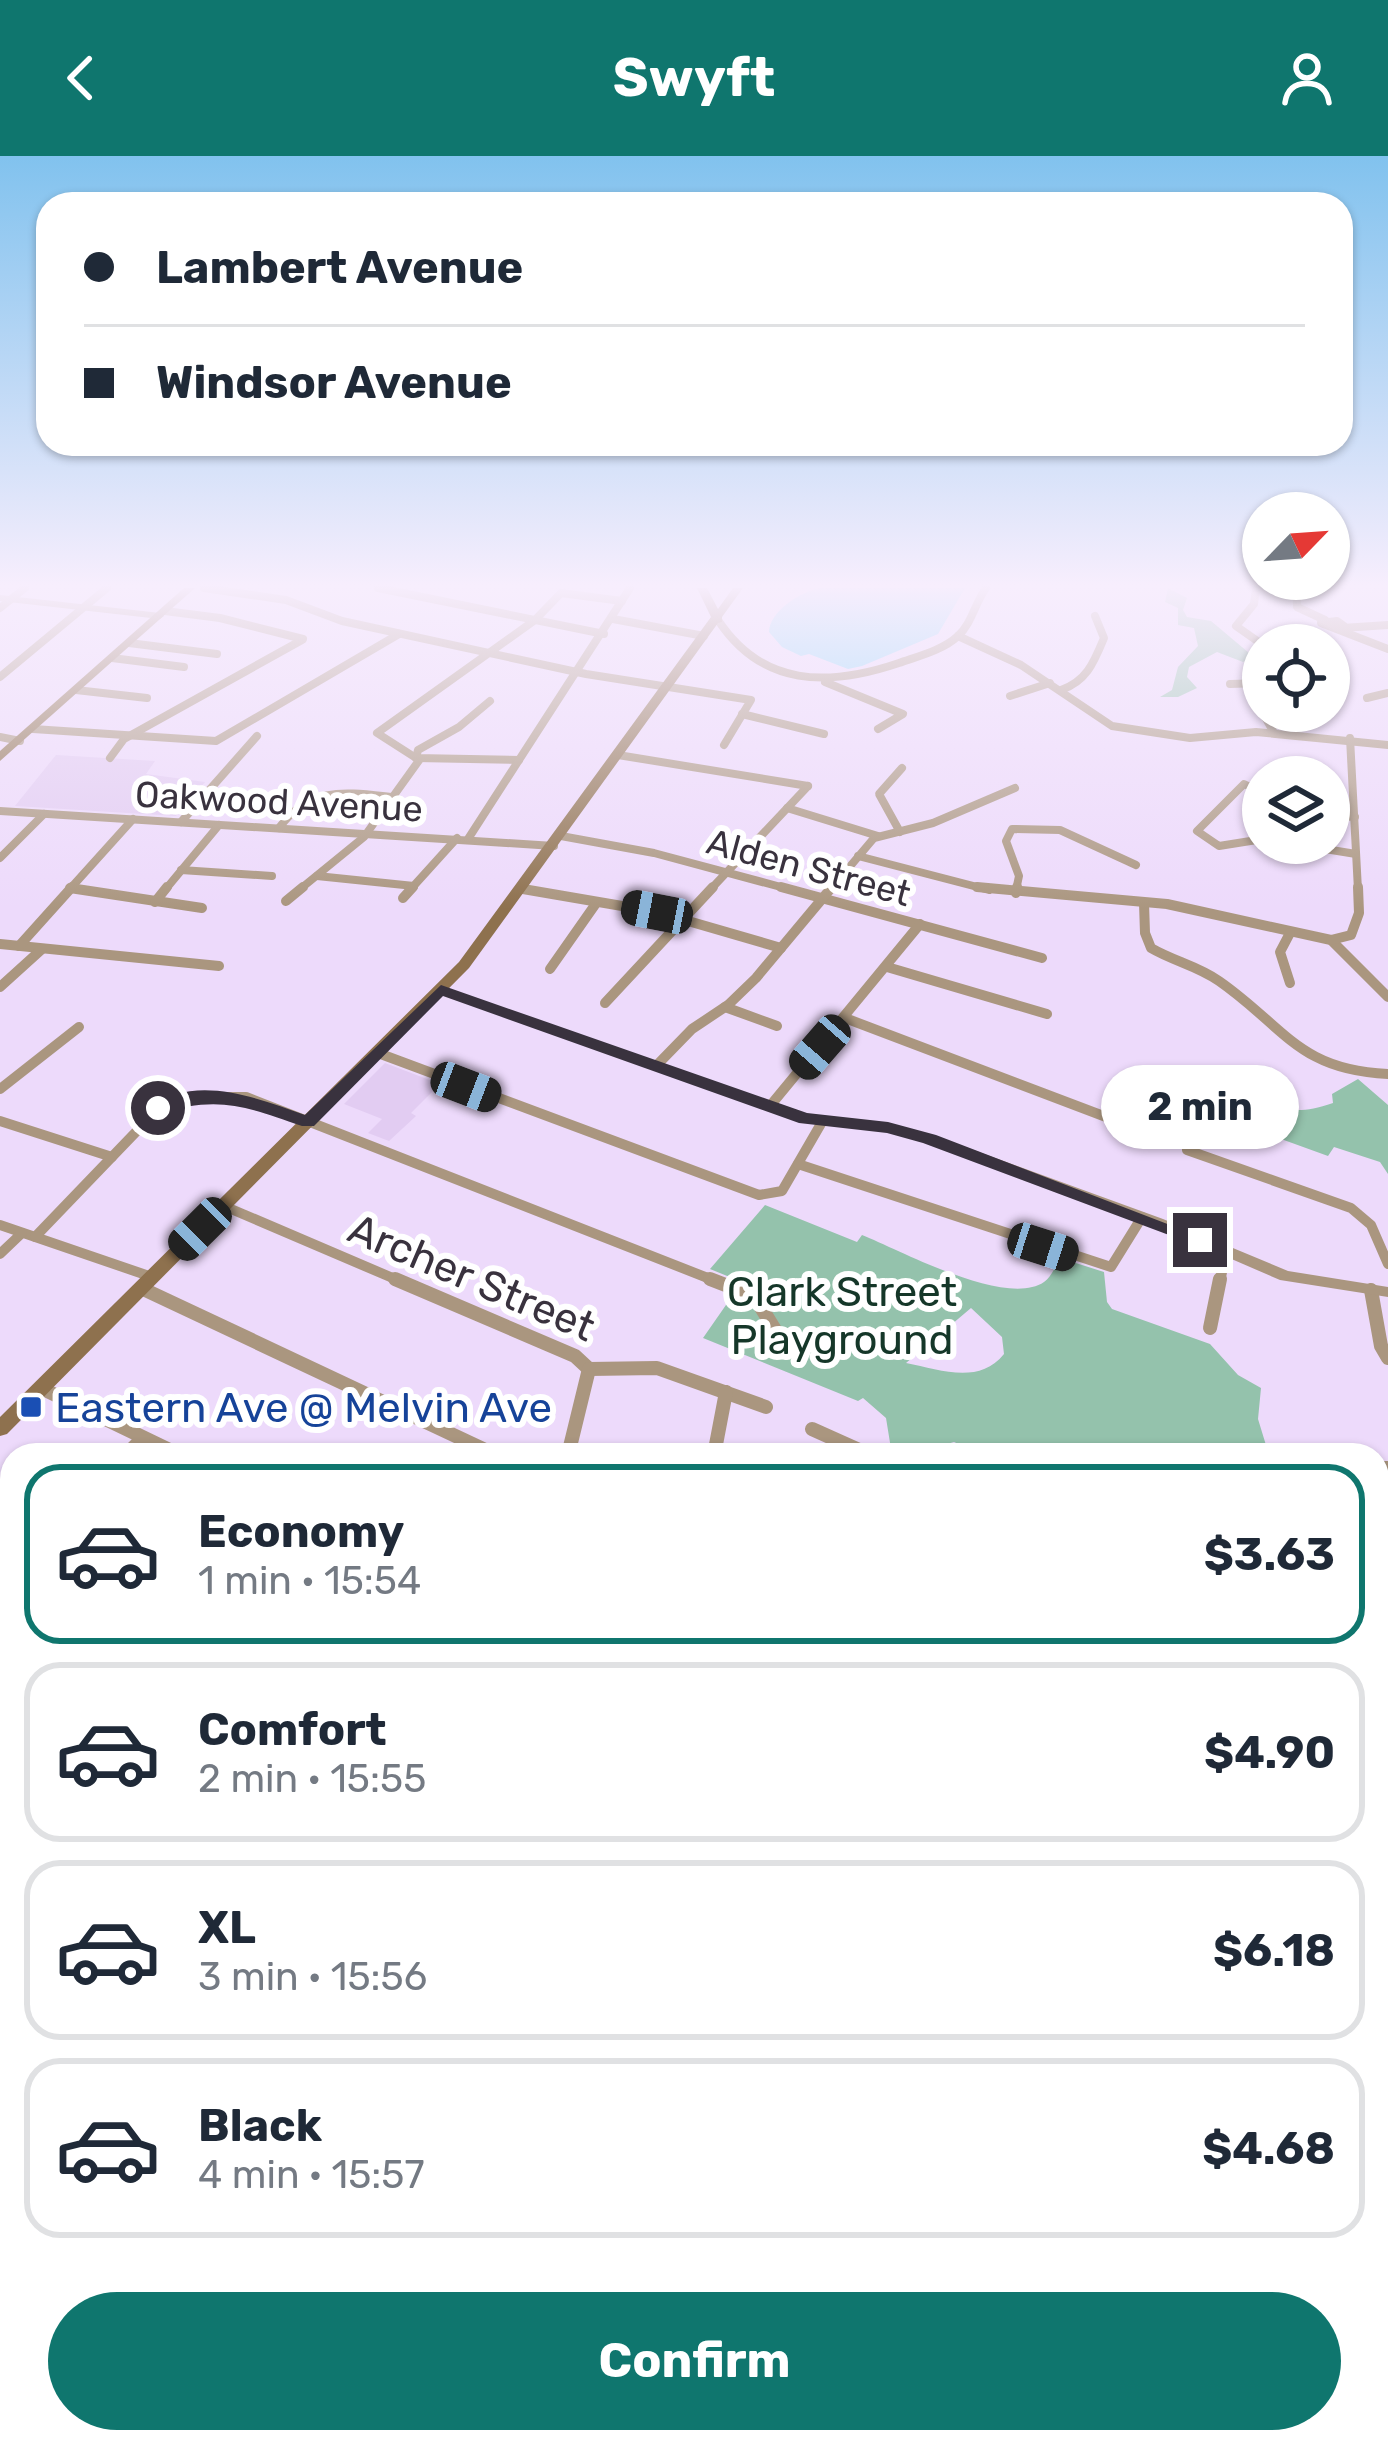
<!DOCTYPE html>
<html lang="en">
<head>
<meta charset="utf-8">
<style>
	:root { --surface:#fff; --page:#f6f6f7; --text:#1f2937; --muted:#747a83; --line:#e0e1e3; --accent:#0f766e }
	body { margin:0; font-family:Rubik,sans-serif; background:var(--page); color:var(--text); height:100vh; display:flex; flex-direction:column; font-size:45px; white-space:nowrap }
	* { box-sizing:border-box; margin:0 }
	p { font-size:39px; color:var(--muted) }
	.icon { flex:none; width:66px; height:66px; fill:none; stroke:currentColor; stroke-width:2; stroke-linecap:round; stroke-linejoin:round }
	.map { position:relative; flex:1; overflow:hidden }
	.sheet { position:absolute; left:0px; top:1287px; width:1389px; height:1011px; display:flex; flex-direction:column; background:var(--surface); border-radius:36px 36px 0 0; box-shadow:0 3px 9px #0004 }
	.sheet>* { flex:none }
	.hud { position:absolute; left:36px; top:36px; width:1317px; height:264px; border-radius:36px; box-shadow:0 3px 9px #0004; display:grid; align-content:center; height:264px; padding:0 48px; background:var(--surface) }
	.needle { width:78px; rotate:65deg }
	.controls { position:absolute; left:1242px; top:336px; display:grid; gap:24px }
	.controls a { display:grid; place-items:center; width:108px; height:108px; border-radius:50%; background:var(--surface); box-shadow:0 3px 9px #0004; font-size:60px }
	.end { position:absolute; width:54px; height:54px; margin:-27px; border:15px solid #39323e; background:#fff; box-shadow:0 0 0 6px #fff }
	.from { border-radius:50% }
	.bubble { position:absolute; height:84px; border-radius:42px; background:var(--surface); box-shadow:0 3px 9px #0004; font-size:39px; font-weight:700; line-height:84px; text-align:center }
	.car { position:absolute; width:36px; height:72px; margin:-36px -18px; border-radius:15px; box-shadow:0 0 9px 3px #0007; background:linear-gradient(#222 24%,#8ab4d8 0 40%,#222 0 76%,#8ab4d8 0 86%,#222 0) }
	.hud b { display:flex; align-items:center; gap:42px; height:114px; font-size:45px }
	.hud b+b { border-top:3px solid var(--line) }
	.hud i { width:30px; height:30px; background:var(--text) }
	ul { padding:21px 0 0; list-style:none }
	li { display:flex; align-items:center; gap:36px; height:180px; margin:0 24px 18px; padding:0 24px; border:6px solid var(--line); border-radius:36px }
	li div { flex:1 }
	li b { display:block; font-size:45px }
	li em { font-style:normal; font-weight:700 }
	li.selected { border-color:var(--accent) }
	li>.icon { width:108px; height:108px; stroke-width:1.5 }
	.primary-button { display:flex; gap:24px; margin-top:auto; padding:24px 48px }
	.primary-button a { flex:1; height:138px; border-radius:72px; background:var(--accent); color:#fff; font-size:48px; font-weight:700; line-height:138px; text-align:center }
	header { display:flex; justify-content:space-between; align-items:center; height:156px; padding:0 48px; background:var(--accent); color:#fff; font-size:54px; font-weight:700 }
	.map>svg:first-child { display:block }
</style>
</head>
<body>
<header><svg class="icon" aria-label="back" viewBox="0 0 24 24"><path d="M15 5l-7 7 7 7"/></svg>Swyft<svg class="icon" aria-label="person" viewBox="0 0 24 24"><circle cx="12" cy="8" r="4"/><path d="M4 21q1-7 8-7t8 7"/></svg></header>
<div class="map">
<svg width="1388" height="2297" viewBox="0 0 1388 2297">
	<rect width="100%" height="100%" fill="#eddafb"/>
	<!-- built -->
	<g fill="#e2ccf2">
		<polygon points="56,599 155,605 146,618 205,626 176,660 15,650"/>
		<polygon points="385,907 440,928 411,957 416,960 389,985 368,977 382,963 344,948"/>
		<polygon points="3,1557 12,1562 12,1736 0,1749"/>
	</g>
	<!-- green -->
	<g fill="#94c2ac" fill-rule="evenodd">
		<polygon points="1168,432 1187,442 1183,454 1187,461 1211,465 1255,502 1243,506 1217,496 1189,511 1187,521 1197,532 1178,541 1160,541 1172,534 1178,511 1198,490 1194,472 1178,469 1178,452 1165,446"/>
		<path d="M1358 923 1388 949V1018L1380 1006 1334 991 1328 1000 1206 956 1240 928C1279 950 1285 963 1333 947L1332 938Z"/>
		<path d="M765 1049 857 1086 862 1079C902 1095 1006 1152 1044 1126 1052 1120 1055 1111 1060 1102L1104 1116 1107 1146 1112 1153 1210 1188 1238 1219 1261 1232 1258 1263 1269 1299H983L954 1286 940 1290 936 1299H892L886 1262 863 1242 858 1245 703 1182 742 1126 710 1113ZM971 1152 1002 1181 1004 1198C979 1229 941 1214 906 1207Z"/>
		<polygon points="1377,2150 1388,2150 1388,2297 1324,2297 1326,2286 1377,2286"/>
	</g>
	<!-- water -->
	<path fill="#88d8f8" d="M819 432H965L938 478 862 510 848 513 809 498 801 500 782 491 769 476C770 455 799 437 819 432Z"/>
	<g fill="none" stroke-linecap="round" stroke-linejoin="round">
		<!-- minor-far3 -->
		<g stroke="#aa967f" stroke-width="8">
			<polyline points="204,432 286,444 342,465 586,518 751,544 724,589"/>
			<polyline points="378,432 604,478"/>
			<polyline points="1256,432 1254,448 1236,470 1263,489"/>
			<polyline points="1297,439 1297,451 1325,464"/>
			<polyline points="0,452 25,432"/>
			<polyline points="165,455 220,462 303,483"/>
			<polyline points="613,463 704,480"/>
			<path d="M718 464C762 531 828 531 899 507 919 500 943 494 958 480 972 467 975 447 986 432"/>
			<polyline points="1342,472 1388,469"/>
			<polyline points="1339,473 1344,470 1337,465 1321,467 1388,493"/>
			<polyline points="958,480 1021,509 1112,570 1190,582 1256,576 1388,589"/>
			<polyline points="129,487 217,498"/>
			<polyline points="112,502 184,511"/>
			<polyline points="0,521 107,432"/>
			<polyline points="825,526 903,558 878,573"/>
			<polyline points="1230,528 1263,527"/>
			<polyline points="1247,528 1274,577"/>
			<polyline points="76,534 147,542"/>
			<path d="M1061 534C1087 525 1094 506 1104 482L1095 460"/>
			<polyline points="1010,540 1050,527"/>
			<polyline points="1367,542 1388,537"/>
			<polyline points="742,558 824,578"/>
			<polyline points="33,573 216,585 399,478"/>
			<polyline points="0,581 20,585"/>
			<polyline points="1350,582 1358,734"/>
			<polyline points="618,599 808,630"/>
			<polyline points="110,602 124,583 302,484"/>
			<polyline points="416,602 418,594 459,571 490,545"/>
			<polyline points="519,604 416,602 377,577 535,464 561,437 622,445"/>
			<polyline points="1263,637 1244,628 1197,675 1219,690 1263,683"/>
			<polyline points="787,652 878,680"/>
			<polyline points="0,655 554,690"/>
			<polyline points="1329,659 1355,661"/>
			<polyline points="181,666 257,580"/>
			<path d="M279 672C310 630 344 636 392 641"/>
			<polyline points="900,676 879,638 902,612"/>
			<polyline points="561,680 654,697 792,734"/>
			<polyline points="468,683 630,432"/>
			<polyline points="1288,687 1356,698"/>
			<polyline points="858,700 989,734"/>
			<polyline points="0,702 44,658"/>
			<polyline points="181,714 272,720"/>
			<polyline points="317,720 414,730"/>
			<polyline points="70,732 85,734"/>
			<polyline points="523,733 531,734"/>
			<polyline points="69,734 133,663"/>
			<polyline points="165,734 219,669"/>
			<polyline points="299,734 364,681 420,603"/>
			<polyline points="410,734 457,682"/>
			<polyline points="710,734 808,630"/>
			<polyline points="830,734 874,682 933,667 1015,632"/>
			<polyline points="1016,734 1019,720 1006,685 1012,673 1060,674 1136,709"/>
		</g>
		<!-- minor-far2 -->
		<g stroke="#aa967f" stroke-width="10">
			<polyline points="781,731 1042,802"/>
			<polyline points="977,731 1167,748 1331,784 1388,841"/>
			<polyline points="70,732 202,752"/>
			<polyline points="523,733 657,756 781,792"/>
			<polyline points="1016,737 1017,731"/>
			<polyline points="403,742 413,731"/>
			<polyline points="286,745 303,731"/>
			<polyline points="155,746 167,731"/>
			<path d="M1144 747 1145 777 1151 792C1173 805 1198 810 1219 825 1285 871 1298 914 1388 918"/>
			<polyline points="1290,777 1280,796 1290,827"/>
			<polyline points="1331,784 1351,779 1359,757 1358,731"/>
			<polyline points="0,788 219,810"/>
			<polyline points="19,790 72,731"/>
			<polyline points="887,811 1047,858"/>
			<polyline points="550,813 597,746"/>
			<polyline points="0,831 42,793"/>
			<polyline points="605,847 713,731"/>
			<polyline points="725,851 777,870"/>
			<polyline points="845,862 1114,964 1145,970"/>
			<polyline points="378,897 759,1039 782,1035 822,966"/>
			<polyline points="656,910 692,873 728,849 756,822 832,731"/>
			<polyline points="143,929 168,947"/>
			<polyline points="0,933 79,871"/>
			<polyline points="770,950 920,768"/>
			<polyline points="0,965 112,1001"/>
			<polyline points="1187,994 1351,1052 1371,1069 1388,1108"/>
			<polyline points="798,1008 1111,1111 1142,1061"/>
			<polyline points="224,1050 402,1126"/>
			<polyline points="0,1069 152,1121"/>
			<polyline points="35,1081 158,953 203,941 246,941 718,1126"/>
			<polyline points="0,1098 22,1077"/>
			<polyline points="1220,1126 1226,1097"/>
		</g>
		<!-- minor-far1 -->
		<g stroke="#aa967f" stroke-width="14">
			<polyline points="395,1123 575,1200 589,1213"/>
			<polyline points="710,1123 754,1140 785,1190"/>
			<polyline points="141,1132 496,1299"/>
			<polyline points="1371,1134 1381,1190 1388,1202"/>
			<polyline points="1210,1172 1220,1123"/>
			<polyline points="589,1213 657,1212 766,1251"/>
			<polyline points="41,1232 180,1299"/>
			<polyline points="812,1273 870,1299"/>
			<polyline points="126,1299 143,1282"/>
			<polyline points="568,1299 589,1213"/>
			<polyline points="714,1299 726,1236"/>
			<polyline points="1377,1312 1388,1312"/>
			<polyline points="0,1426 12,1414"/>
			<polyline points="0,1532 12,1519"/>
			<polyline points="1377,1538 1388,1538"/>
		</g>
		<!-- minor -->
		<g stroke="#aa967f" stroke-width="18">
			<polyline points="0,1924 12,1906"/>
			<polyline points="0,2100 12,2107"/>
			<polyline points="732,2286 748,2297"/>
			<polyline points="202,2297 204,2286"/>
		</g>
		<!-- tertiary -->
		<g fill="#aa967f" fill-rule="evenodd">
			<polygon points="0,439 160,457 164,460 160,463 0,445"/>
			<polygon points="441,830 807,959 888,968 935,980 1163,1063 1288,1115 1388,1131 1388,1141 1280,1124 1153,1069 925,986 888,976 800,966 437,837 437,831"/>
			<polygon points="1388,2014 1388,2040 1377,2045 1377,2019"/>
			<polygon points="1074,2286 1098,2286 1097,2297 1071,2297"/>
		</g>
		<!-- secondary -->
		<g fill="#8e714e" fill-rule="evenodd">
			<polygon points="184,432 195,432 0,605 0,595"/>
			<polygon points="697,432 707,432 718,453 733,432 743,432 722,461 722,466 718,467 469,812 7,1278 0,1280 0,1261 459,806 711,461"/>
		</g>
	</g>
	<!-- shaded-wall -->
	<polygon fill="#7e6390" points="12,1703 12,1733 0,1747 0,1717"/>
	<!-- building -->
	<polygon fill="#4f3062" stroke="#7e6390" stroke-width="3" points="0,1692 12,1699 12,1703 0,1717"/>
	<!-- sky -->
	<linearGradient id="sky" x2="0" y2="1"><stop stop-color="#81c2ee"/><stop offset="0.57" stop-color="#f7eefd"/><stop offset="1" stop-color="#f7eefd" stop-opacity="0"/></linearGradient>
	<rect width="1388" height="753" fill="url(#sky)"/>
	<!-- route -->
	<path fill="#39323e" d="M441 829 807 957 888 966 936 979 1209 1084 1200 1090 1193 1088 923 987 887 977 799 967 443 840 314 970H302C245 950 218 939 158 958L149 952C194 917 258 942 305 959Z"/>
	<!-- markers -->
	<rect fill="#1a4fb4" stroke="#fff" stroke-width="4.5" x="19" y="1239" width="24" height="24" rx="6"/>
	<g text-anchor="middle" stroke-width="12" stroke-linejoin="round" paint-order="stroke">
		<!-- far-street labels -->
		<g font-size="36" fill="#39323e" stroke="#fff">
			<text transform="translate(279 645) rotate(3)" y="13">Oakwood Avenue</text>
			<text transform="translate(809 711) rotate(15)" y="13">Alden Street</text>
		</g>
		<!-- street labels -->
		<g font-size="42" fill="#39323e" stroke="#fff">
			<text transform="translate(472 1121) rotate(23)" y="15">Archer Street</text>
		</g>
		<!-- park labels -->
		<g font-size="42" fill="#153729" stroke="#fff">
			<text x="842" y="1150">Clark Street<tspan x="842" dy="48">Playground</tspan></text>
		</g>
		<!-- transit labels -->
		<g font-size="42" fill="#164399" stroke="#fff" text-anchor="start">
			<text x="55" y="1266">Eastern Ave @ Melvin Ave</text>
		</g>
	</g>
</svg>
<div class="controls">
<a><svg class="needle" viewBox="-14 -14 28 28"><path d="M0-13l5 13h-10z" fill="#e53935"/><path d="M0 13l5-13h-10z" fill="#747a83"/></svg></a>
<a><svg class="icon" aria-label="locate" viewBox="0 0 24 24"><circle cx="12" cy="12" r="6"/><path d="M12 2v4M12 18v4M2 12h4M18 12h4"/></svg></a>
<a><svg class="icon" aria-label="layers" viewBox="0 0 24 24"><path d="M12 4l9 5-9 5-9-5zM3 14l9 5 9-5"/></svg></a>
</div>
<i class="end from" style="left:158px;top:952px"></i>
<i class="end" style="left:1200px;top:1084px"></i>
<div class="bubble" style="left:1101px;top:909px;width:198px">2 min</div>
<i class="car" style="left:657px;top:756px;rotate:281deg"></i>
<i class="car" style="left:820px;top:891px;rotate:221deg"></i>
<i class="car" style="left:466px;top:931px;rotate:111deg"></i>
<i class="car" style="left:200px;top:1073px;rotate:225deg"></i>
<i class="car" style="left:1043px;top:1091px;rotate:108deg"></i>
<div class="hud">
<b><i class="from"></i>Lambert Avenue</b>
<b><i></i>Windsor Avenue</b>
</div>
<section class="sheet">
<ul>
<li class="selected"><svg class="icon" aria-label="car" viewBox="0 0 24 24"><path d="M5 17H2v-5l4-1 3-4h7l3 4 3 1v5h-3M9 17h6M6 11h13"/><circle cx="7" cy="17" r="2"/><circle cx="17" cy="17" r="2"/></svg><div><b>Economy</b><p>1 min · 15:54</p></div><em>$3.63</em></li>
<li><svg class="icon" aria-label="car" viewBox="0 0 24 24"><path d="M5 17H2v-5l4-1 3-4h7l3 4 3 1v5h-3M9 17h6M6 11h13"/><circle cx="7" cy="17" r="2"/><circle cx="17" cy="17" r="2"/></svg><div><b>Comfort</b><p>2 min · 15:55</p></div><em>$4.90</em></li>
<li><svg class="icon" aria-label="car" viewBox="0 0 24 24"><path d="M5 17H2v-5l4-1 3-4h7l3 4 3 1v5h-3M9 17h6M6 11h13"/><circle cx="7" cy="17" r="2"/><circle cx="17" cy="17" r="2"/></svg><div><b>XL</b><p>3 min · 15:56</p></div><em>$6.18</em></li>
<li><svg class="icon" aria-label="car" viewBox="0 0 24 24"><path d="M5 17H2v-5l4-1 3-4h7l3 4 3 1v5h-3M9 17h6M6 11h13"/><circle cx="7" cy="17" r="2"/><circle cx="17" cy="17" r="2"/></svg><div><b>Black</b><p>4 min · 15:57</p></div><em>$4.68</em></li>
</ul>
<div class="primary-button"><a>Confirm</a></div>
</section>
</div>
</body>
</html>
